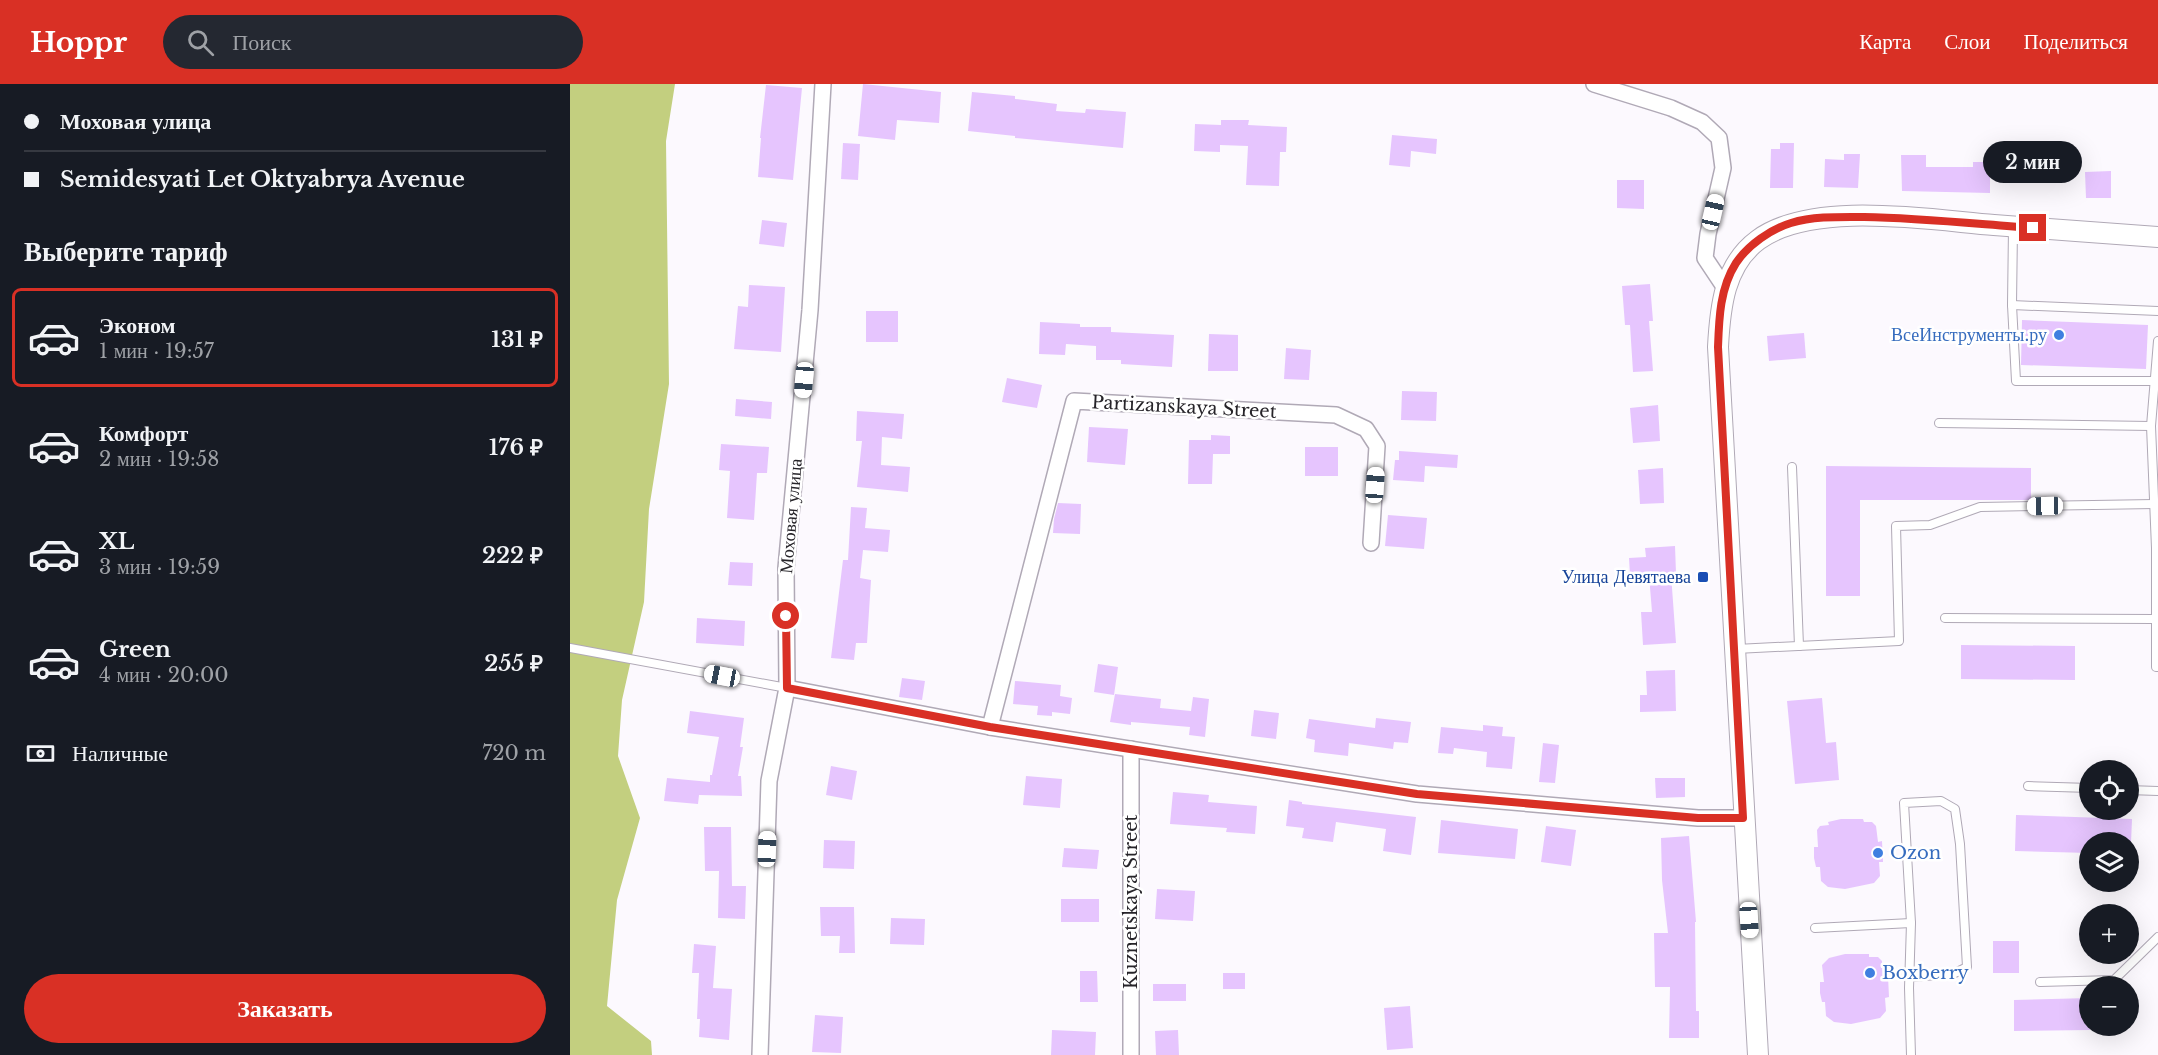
<!DOCTYPE html>
<html lang="ru">
<head>
<meta charset="utf-8">
<style>
	:root { --surface:#171b24; --page:#242831; --text:#f1f3f6; --muted:#9ea1a6; --line:#363941; --accent:#d93025 }
	body { margin:0; font-family:"Libre Baskerville",serif; background:var(--page); color:var(--text); height:100vh; display:flex; flex-direction:column; font-size:22px; white-space:nowrap }
	* { box-sizing:border-box; margin:0 }
	p { font-size:20px; color:var(--muted) }
	.icon { flex:none; width:33px; height:33px; fill:none; stroke:currentColor; stroke-width:2; stroke-linecap:round; stroke-linejoin:round }
	.map { position:relative; flex:1; overflow:hidden }
	.sheet { display:flex; flex-direction:column; background:var(--surface); width:570px }
	.sheet>* { flex:none }
	.top-card { display:grid; align-content:center; height:132px; padding:0 24px; background:var(--surface) }
	.buttons { position:absolute; left:1509px; top:676px; display:grid; gap:12px }
	.buttons a { display:grid; place-items:center; width:60px; height:60px; border-radius:50%; background:var(--surface); box-shadow:0 6px 24px #0002; font-size:30px }
	.end { position:absolute; width:27px; height:27px; margin:-14px; border:8px solid #d93025; background:#fff; box-shadow:0 0 0 3px #fff }
	.from { border-radius:50% }
	.bubble { position:absolute; height:42px; border-radius:21px; background:var(--surface); box-shadow:0 6px 24px #0002; font-size:20px; font-weight:600; line-height:42px; text-align:center }
	.car { position:absolute; width:18px; height:36px; margin:-18px -9px; border-radius:8px; box-shadow:0 0 4px 2px #0007; background:linear-gradient(#fff 24%,#345 0 40%,#fff 0 76%,#345 0 86%,#fff 0) }
	.top-card b { display:flex; align-items:center; gap:21px; height:57px; font-size:22px }
	.top-card b+b { border-top:2px solid var(--line) }
	.top-card i { width:15px; height:15px; background:var(--text) }
	ul { padding:0; list-style:none }
	li { display:flex; align-items:center; gap:18px; height:99px; margin:0 12px 9px; padding:0 12px; border:3px solid transparent; border-radius:9px }
	li div { flex:1 }
	li b { display:block; font-size:22px }
	li em { font-style:normal; font-weight:600 }
	li.selected { border-color:var(--accent) }
	li>.icon { width:54px; height:54px; stroke-width:1.5 }
	h2 { padding:0 24px; font-size:27px; line-height:72px }
	.pay { display:flex; align-items:center; gap:15px; height:66px; padding:0 24px; font-size:22px }
	.pay p { margin-inline-start:auto }
	.button { display:flex; gap:12px; margin-top:auto; padding:12px 24px }
	.button a { flex:1; height:69px; border-radius:36px; background:var(--accent); color:#fff; font-size:24px; font-weight:600; line-height:69px; text-align:center }
	header { display:flex; align-items:center; gap:36px; box-sizing:border-box; height:84px; padding:0 30px; background:var(--accent); color:#fff }
	header strong { font-size:28px }
	nav { display:flex; gap:33px; margin-inline-start:auto; font-size:21px }
	.search { width:420px; height:54px; background:var(--page); display:flex; align-items:center; gap:15px; box-sizing:border-box; padding:0 21px; border-radius:33px; color:var(--muted); font-size:22px }
	main { display:flex; flex:1; min-height:0 }
	.map>svg:first-child { display:block }
</style>
</head>
<body>
<header>
<strong>Hoppr</strong>
<div class="search"><svg class="icon" aria-label="search" viewBox="0 0 24 24"><circle cx="10" cy="10" r="6"/><path d="M15 15l6 6"/></svg>Поиск</div>
<nav><a>Карта</a><a>Слои</a><a>Поделиться</a></nav>
</header>
<main>
<section class="sheet">
<div class="top-card">
<b><i class="from"></i>Моховая улица</b>
<b><i></i>Semidesyati Let Oktyabrya Avenue</b>
</div>
<h2>Выберите тариф</h2>
<ul>
<li class="selected"><svg class="icon" aria-label="car" viewBox="0 0 24 24"><path d="M5 17H2v-5l4-1 3-4h7l3 4 3 1v5h-3M9 17h6M6 11h13"/><circle cx="7" cy="17" r="2"/><circle cx="17" cy="17" r="2"/></svg><div><b>Эконом</b><p>1 мин · 19:57</p></div><em>131 ₽</em></li>
<li><svg class="icon" aria-label="car" viewBox="0 0 24 24"><path d="M5 17H2v-5l4-1 3-4h7l3 4 3 1v5h-3M9 17h6M6 11h13"/><circle cx="7" cy="17" r="2"/><circle cx="17" cy="17" r="2"/></svg><div><b>Комфорт</b><p>2 мин · 19:58</p></div><em>176 ₽</em></li>
<li><svg class="icon" aria-label="car" viewBox="0 0 24 24"><path d="M5 17H2v-5l4-1 3-4h7l3 4 3 1v5h-3M9 17h6M6 11h13"/><circle cx="7" cy="17" r="2"/><circle cx="17" cy="17" r="2"/></svg><div><b>XL</b><p>3 мин · 19:59</p></div><em>222 ₽</em></li>
<li><svg class="icon" aria-label="car" viewBox="0 0 24 24"><path d="M5 17H2v-5l4-1 3-4h7l3 4 3 1v5h-3M9 17h6M6 11h13"/><circle cx="7" cy="17" r="2"/><circle cx="17" cy="17" r="2"/></svg><div><b>Green</b><p>4 мин · 20:00</p></div><em>255 ₽</em></li>
</ul>
<div class="pay"><svg class="icon" aria-label="cash" viewBox="0 0 24 24"><path d="M3 7h18v10H3z"/><circle cx="12" cy="12" r="2"/></svg>Наличные<p>720 m</p></div>
<div class="button"><a>Заказать</a></div>
</section>
<div class="map">
<svg width="1588" height="971" viewBox="0 0 1588 971">
	<rect width="100%" height="100%" fill="#fcf9fe"/>
	<!-- green -->
	<polygon fill="#c3cf7f" points="0,0 105,0 96,57 99,300 79,425 74,518 52,616 48,672 70,734 47,816 37,922 81,957 82,971 0,971"/>
	<!-- building -->
	<g fill="#e6c5fe">
		<polygon points="293,0 371,8 369,39 327,36 325,56 288,52"/>
		<polygon points="196,1 232,4 223,96 188,93 191,54 190,54"/>
		<polygon points="402,8 445,12 445,15 487,20 486,27 515,29 516,25 556,28 553,64 445,54 445,52 398,47"/>
		<polygon points="651,36 679,36 678,41 717,43 716,68 710,68 709,102 676,101 678,62 650,61 650,68 624,67 625,40 651,41"/>
		<polygon points="822,51 867,55 866,70 841,67 840,83 819,81"/>
		<polygon points="273,59 290,60 288,96 271,95"/>
		<polygon points="1210,59 1224,59 1223,104 1200,104 1201,65 1210,65"/>
		<polygon points="1274,70 1290,70 1288,104 1254,103 1255,75 1274,76"/>
		<polygon points="1331,71 1356,71 1356,83 1403,83 1403,78 1420,78 1420,109 1332,107"/>
		<polygon points="1541,87 1541,114 1516,114 1515,88"/>
		<polygon points="1047,96 1074,96 1074,125 1047,124"/>
		<polygon points="192,136 217,139 214,163 189,160"/>
		<polygon points="1080,200 1083,237 1079,237 1083,287 1063,288 1060,241 1055,241 1052,202"/>
		<polygon points="179,201 215,203 211,268 164,265 168,222 178,223"/>
		<rect x="296" y="227" width="32" height="31"/>
		<polygon points="1452,236 1578,241 1576,285 1451,281"/>
		<polygon points="470,238 510,240 510,243 541,243 541,248 604,251 602,283 551,280 551,276 526,276 526,262 496,260 495,271 469,270"/>
		<polygon points="1234,249 1236,274 1199,277 1197,252"/>
		<polygon points="639,250 668,251 668,287 638,287"/>
		<polygon points="716,264 741,266 739,296 714,295"/>
		<polygon points="437,294 472,301 467,324 432,318"/>
		<polygon points="832,307 867,308 866,337 831,336"/>
		<polygon points="166,315 202,318 201,335 165,332"/>
		<polygon points="1088,321 1090,357 1063,359 1060,324"/>
		<polygon points="287,327 334,330 332,355 312,353 311,381 340,383 338,408 287,403 292,357 286,357"/>
		<polygon points="519,343 558,345 555,381 517,378"/>
		<polygon points="641,351 660,352 660,370 643,370 642,400 618,400 619,356 641,356"/>
		<polygon points="151,360 199,363 197,389 187,389 184,436 157,434 160,387 149,386"/>
		<rect x="735" y="363" width="33" height="29"/>
		<polygon points="829,367 888,371 887,384 855,382 854,398 823,396 825,376 829,376"/>
		<polygon points="1256,382 1461,384 1461,416 1290,416 1290,512 1256,512"/>
		<polygon points="1093,384 1094,419 1070,420 1068,386"/>
		<polygon points="488,419 511,420 510,450 483,449 484,435"/>
		<polygon points="281,423 297,424 295,444 320,446 318,468 293,466 290,494 301,496 297,559 286,559 284,576 261,574 273,476 278,476"/>
		<polygon points="818,431 857,434 854,465 815,462"/>
		<polygon points="1105,462 1106,489 1101,490 1106,559 1073,561 1071,528 1082,528 1079,491 1060,491 1059,474 1076,473 1075,464"/>
		<polygon points="160,478 183,479 182,502 158,501"/>
		<polygon points="127,534 175,537 174,562 126,559"/>
		<polygon points="1391,561 1505,562 1505,596 1391,595"/>
		<polygon points="528,580 548,583 544,611 524,608"/>
		<polygon points="1105,586 1106,627 1070,628 1070,611 1077,611 1076,587"/>
		<polygon points="332,594 355,597 352,616 329,613"/>
		<polygon points="445,597 491,601 490,612 502,614 500,630 482,628 482,632 467,631 468,622 443,620"/>
		<polygon points="545,610 591,615 590,624 621,627 623,613 639,615 635,653 619,651 620,643 561,638 561,641 540,638"/>
		<polygon points="1252,614 1256,659 1266,658 1269,696 1225,700 1217,617"/>
		<polygon points="684,626 709,629 706,655 681,652"/>
		<polygon points="120,627 174,634 170,663 173,663 168,692 171,692 172,712 129,711 128,720 94,717 97,694 140,698 140,691 142,691 149,653 117,649"/>
		<polygon points="806,634 841,638 838,659 824,658 823,665 779,659 778,672 744,668 745,656 736,654 739,635 805,644"/>
		<polygon points="913,641 933,643 932,652 945,653 942,685 916,683 917,668 884,664 883,670 868,669 871,643 913,647"/>
		<polygon points="973,659 989,661 985,699 969,698"/>
		<polygon points="261,682 287,687 282,716 256,711"/>
		<polygon points="456,692 492,695 490,724 453,721"/>
		<polygon points="1085,694 1115,694 1115,713 1086,714"/>
		<polygon points="603,708 639,711 638,718 687,722 685,750 656,748 657,744 600,740"/>
		<polygon points="719,716 732,718 732,720 846,733 841,771 813,767 816,745 766,738 763,758 732,754 734,744 716,742"/>
		<polygon points="1446,731 1562,735 1561,759 1520,759 1520,769 1445,767"/>
		<polygon points="1271,735 1293,735 1294,738 1302,738 1306,742 1308,758 1312,757 1313,778 1309,778 1310,792 1304,799 1275,805 1258,803 1251,797 1250,783 1246,783 1244,774 1244,763 1248,763 1247,746 1250,742 1259,741 1258,738"/>
		<polygon points="871,736 948,745 945,775 868,769"/>
		<polygon points="976,742 1006,746 1001,782 971,778"/>
		<polygon points="134,743 161,743 162,802 176,802 175,835 148,834 149,787 135,787"/>
		<polygon points="1119,752 1126,838 1125,838 1126,927 1129,927 1129,954 1099,954 1100,903 1085,903 1084,849 1098,849 1092,796 1091,754"/>
		<polygon points="254,756 285,757 284,785 253,784"/>
		<polygon points="494,764 529,766 527,785 492,783"/>
		<polygon points="587,805 625,807 623,837 585,835"/>
		<rect x="491" y="815" width="38" height="23"/>
		<polygon points="250,823 284,823 285,869 269,869 270,852 251,852"/>
		<polygon points="321,834 355,835 354,861 320,860"/>
		<rect x="1423" y="857" width="26" height="32"/>
		<polygon points="124,860 146,862 143,904 162,905 159,956 129,953 130,935 127,935 129,889 122,889"/>
		<polygon points="1275,870 1299,870 1299,873 1308,873 1312,877 1313,893 1318,892 1319,913 1315,914 1316,927 1310,934 1281,940 1264,938 1256,932 1255,918 1252,918 1250,909 1250,898 1254,898 1252,881 1259,874"/>
		<polygon points="510,887 527,887 528,918 510,918"/>
		<rect x="653" y="889" width="22" height="16"/>
		<rect x="583" y="900" width="33" height="17"/>
		<polygon points="1520,914 1520,946 1444,947 1444,916"/>
		<polygon points="840,922 843,964 817,966 814,924"/>
		<polygon points="245,931 273,933 271,969 242,968"/>
		<polygon points="482,946 526,948 525,971 481,971"/>
		<polygon points="608,946 609,971 586,971 585,947"/>
	</g>
	<g fill="none" stroke-linecap="round" stroke-linejoin="round">
		<!-- service casing -->
		<g stroke="#b0a9b6" stroke-width="10">
			<g id="service">
				<polyline points="1443,144 1442,221 1446,297 1584,297"/>
				<polyline points="1442,221 1588,227"/>
				<polyline points="1588,257 1581,342 1586,464 1586,583 1588,583"/>
				<polyline points="1369,339 1581,342"/>
				<polyline points="1222,383 1229,562"/>
				<polyline points="1375,534 1585,535"/>
				<polyline points="0,564 217,604"/>
				<polyline points="1166,565 1329,557 1326,442 1360,441 1410,423 1584,420"/>
				<polyline points="1458,702 1520,704"/>
				<polyline points="1558,706 1588,707"/>
				<polyline points="1245,844 1341,839"/>
				<polyline points="1339,893 1383,890 1397,883 1390,760 1385,725 1371,717 1334,719 1341,839 1339,904 1341,971"/>
				<polyline points="1470,898 1544,896 1588,853"/>
			</g>
		</g>
		<!-- minor casing -->
		<g stroke="#b0a9b6" stroke-width="18">
			<g id="minor">
				<polyline points="1024,0 1101,24 1132,38 1149,54 1153,84 1138,150 1135,174 1155,204"/>
				<polyline points="217,604 420,643 847,710 1128,734 1173,734"/>
				<polyline points="420,643 504,317 766,331 796,345 807,362 801,459"/>
				<polyline points="190,971 199,697 217,604 216,484 240,226 253,0"/>
				<polyline points="561,971 561,665"/>
			</g>
		</g>
		<!-- tertiary casing -->
		<g stroke="#b0a9b6" stroke-width="22">
			<path id="tertiary" d="M1188 971 1148 263C1150 224 1154 181 1188 156 1242 116 1360 136 1424 141 1479 145 1533 149 1588 153"/>
		</g>
		<!-- service -->
		<use href="#service" stroke="#fff" stroke-width="8"/>
		<!-- minor -->
		<use href="#minor" stroke="#fff" stroke-width="15"/>
		<!-- tertiary -->
		<use href="#tertiary" stroke="#fff" stroke-width="20"/>
	</g>
	<g fill="none" stroke-linecap="round" stroke-linejoin="round">
		<!-- route -->
		<path stroke="#d93025" stroke-width="8" d="M216 532 217 604 420 643 847 710 1128 734H1173L1148 263C1149 234 1150 204 1166 179 1178 161 1201 145 1221 139 1244 132 1271 133 1294 133 1351 134 1407 140 1463 144"/>
	</g>
	<!-- markers -->
	<g fill="#3f7fe0" stroke="#fff" stroke-width="2">
		<circle cx="1489" cy="251" r="6"/>
		<circle cx="1308" cy="769" r="6"/>
		<circle cx="1300" cy="889" r="6"/>
	</g>
	<rect fill="#1a4fb4" stroke="#fff" stroke-width="2" x="1127" y="487" width="12" height="12" rx="3"/>
	<g text-anchor="middle" stroke-width="5" stroke-linejoin="round" paint-order="stroke">
		<!-- shop labels -->
		<g font-size="18" fill="#366cbe" stroke="#fff" text-anchor="start">
			<text x="1477" y="257" text-anchor="end">ВсеИнструменты.ру</text>
			<text x="1320" y="775">Ozon</text>
			<text x="1312" y="895">Boxberry</text>
		</g>
		<!-- street labels -->
		<g font-size="18" fill="#262429" stroke="#fff">
			<text transform="translate(614 323) rotate(3)" y="6">Partizanskaya Street</text>
			<text transform="translate(221 432) rotate(-85)" y="6">Моховая улица</text>
			<text transform="translate(561 818) rotate(-90)" y="6">Kuznetskaya Street</text>
		</g>
		<!-- transit labels -->
		<g font-size="18" fill="#164399" stroke="#fff" text-anchor="end">
			<text x="1121" y="499">Улица Девятаева</text>
		</g>
	</g>
</svg>
<div class="buttons">
<a><svg class="icon" aria-label="locate" viewBox="0 0 24 24"><circle cx="12" cy="12" r="6"/><path d="M12 2v4M12 18v4M2 12h4M18 12h4"/></svg></a>
<a><svg class="icon" aria-label="layers" viewBox="0 0 24 24"><path d="M12 4l9 5-9 5-9-5zM3 14l9 5 9-5"/></svg></a>
<a>+</a>
<a>−</a>
</div>
<i class="end from" style="left:216px;top:532px"></i>
<i class="end" style="left:1463px;top:144px"></i>
<div class="bubble" style="left:1413px;top:57px;width:99px">2 мин</div>
<i class="car" style="left:1143px;top:128px;rotate:13deg"></i>
<i class="car" style="left:234px;top:296px;rotate:185deg"></i>
<i class="car" style="left:805px;top:401px;rotate:4deg"></i>
<i class="car" style="left:1475px;top:422px;rotate:269deg"></i>
<i class="car" style="left:152px;top:592px;rotate:281deg"></i>
<i class="car" style="left:197px;top:765px;rotate:2deg"></i>
<i class="car" style="left:1179px;top:836px;rotate:176deg"></i>
</div>
</main>
</body>
</html>
